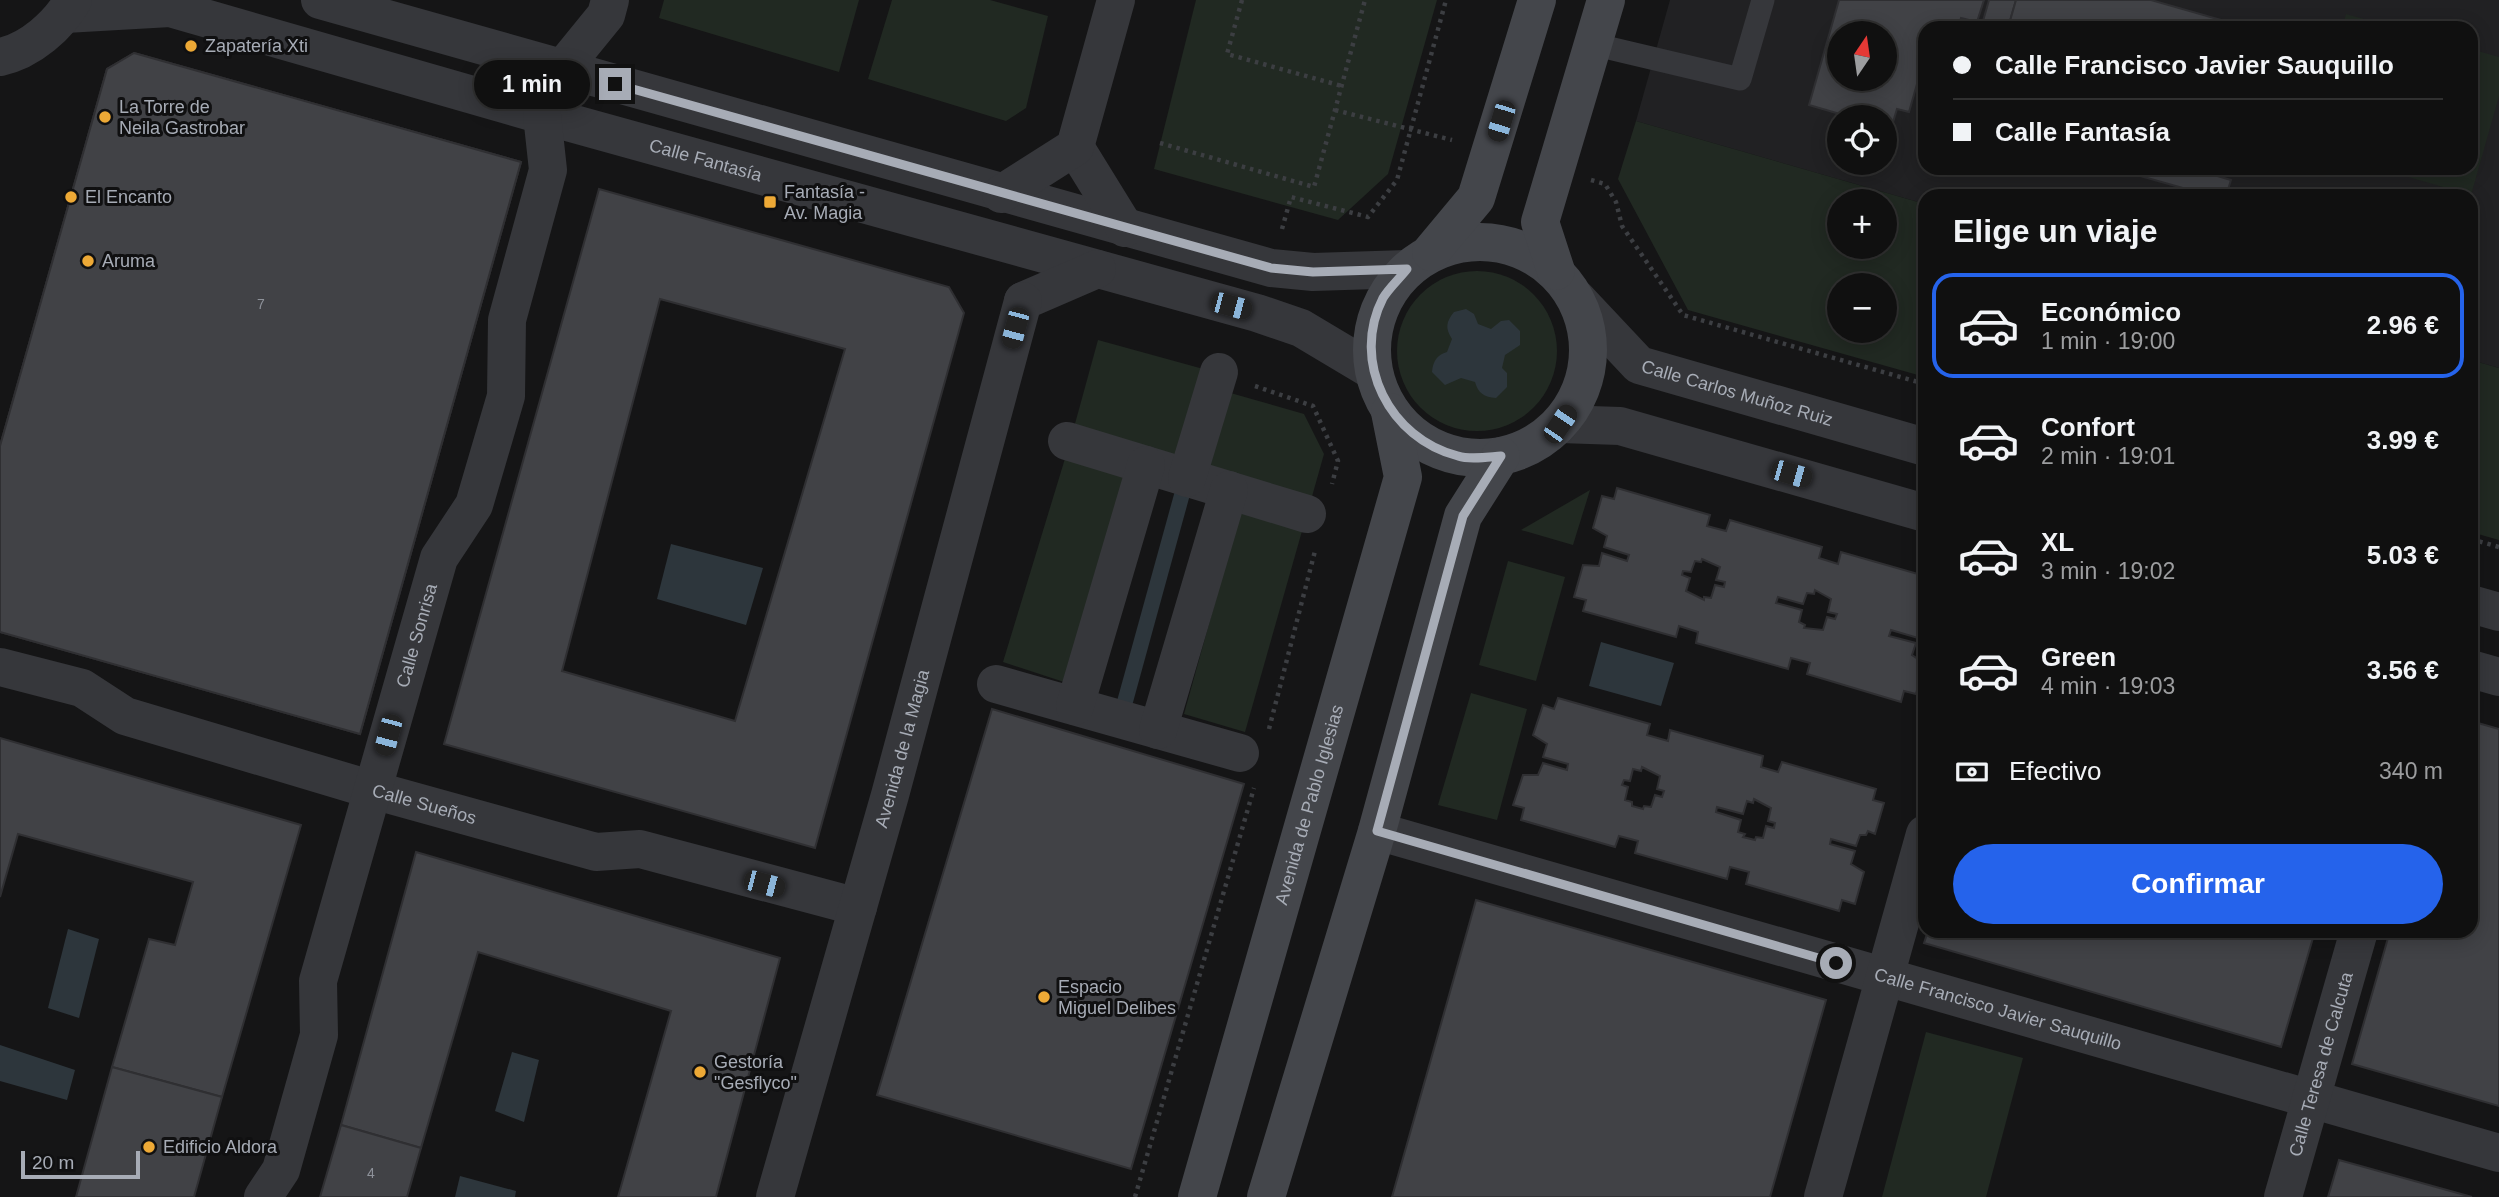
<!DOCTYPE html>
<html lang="es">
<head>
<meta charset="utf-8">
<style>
	:root { --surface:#101010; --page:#1e1e1e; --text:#f1f3f6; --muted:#9c9d9f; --line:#303030; --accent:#2563eb }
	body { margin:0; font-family:Helvetica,sans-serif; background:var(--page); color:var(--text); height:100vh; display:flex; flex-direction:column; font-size:26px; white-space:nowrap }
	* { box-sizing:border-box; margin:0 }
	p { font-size:23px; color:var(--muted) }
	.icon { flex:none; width:38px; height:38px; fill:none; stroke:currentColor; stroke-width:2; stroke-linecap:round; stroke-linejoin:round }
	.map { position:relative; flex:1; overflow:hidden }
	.sheet { position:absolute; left:1918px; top:189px; width:560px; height:749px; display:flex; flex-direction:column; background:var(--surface); border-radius:21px; box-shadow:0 4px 18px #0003,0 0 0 2px var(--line) }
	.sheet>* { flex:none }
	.banner { position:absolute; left:1918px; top:21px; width:560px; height:154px; border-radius:21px; box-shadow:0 4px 18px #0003,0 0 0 2px var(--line); display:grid; align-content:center; height:154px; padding:0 35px; background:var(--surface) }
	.needle { width:46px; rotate:13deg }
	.buttons { position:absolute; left:1827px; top:21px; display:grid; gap:14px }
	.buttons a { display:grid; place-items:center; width:70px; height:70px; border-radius:50%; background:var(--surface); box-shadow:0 4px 18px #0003,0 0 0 2px var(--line); font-size:35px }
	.scale { position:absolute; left:21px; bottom:18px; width:119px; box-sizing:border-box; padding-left:7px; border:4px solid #a7acb6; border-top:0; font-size:19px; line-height:24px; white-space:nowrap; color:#a7acb6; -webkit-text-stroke:5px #101011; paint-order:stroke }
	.end { position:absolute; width:32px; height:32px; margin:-16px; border:9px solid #a7acb6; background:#111; box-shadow:0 0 0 4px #111 }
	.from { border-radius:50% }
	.bubble { position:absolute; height:49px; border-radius:24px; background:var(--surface); box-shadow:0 4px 18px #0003,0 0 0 2px var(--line); font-size:23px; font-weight:700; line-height:49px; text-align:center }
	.car { position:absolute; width:21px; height:42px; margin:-21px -10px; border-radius:9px; box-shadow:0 0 5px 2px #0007; background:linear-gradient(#222 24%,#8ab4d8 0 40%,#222 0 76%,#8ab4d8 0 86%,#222 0) }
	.banner b { display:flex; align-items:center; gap:24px; height:66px; font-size:26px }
	.banner b+b { border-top:2px solid var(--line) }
	.banner i { width:18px; height:18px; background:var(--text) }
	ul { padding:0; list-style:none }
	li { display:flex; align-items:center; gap:21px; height:105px; margin:0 14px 10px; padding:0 21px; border:4px solid transparent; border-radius:21px }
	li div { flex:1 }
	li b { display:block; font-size:26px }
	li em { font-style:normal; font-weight:700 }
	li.active { border-color:var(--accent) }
	li>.icon { width:63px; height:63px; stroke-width:1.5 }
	h2 { padding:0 35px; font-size:32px; line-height:84px }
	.pay { display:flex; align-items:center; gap:18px; height:77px; padding:0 35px; font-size:26px }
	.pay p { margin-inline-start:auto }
	.button { display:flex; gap:14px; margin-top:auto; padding:14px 35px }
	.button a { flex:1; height:80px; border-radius:42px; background:var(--accent); color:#fff; font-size:28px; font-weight:700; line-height:80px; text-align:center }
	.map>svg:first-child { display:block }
</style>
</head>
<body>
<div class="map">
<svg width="2499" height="1197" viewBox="0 0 2499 1197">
	<rect width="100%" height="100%" fill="#151516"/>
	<!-- built -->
	<path fill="#212123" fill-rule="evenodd" d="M1670 0H2499V368L2471 360V196H1925V204L1636 121ZM1925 28H2471V168H1925ZM1839 33H1885V79H1839ZM1839 117H1885V163H1839Z"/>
	<!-- green -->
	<g fill="#212922" fill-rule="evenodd">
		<polygon points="664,0 859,0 839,72 659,18"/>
		<polygon points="892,0 990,0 1048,16 1026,108 1006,121 868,79"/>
		<polygon points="1196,0 1437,0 1388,174 1338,220 1154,169"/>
		<polygon points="2346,14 2396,28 2342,28"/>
		<polygon points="2471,49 2499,57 2499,96 2471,195 2377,168 2471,168"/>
		<path d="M1636 121 1925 204V377L1688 310 1618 179ZM1839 201H1885V247H1839ZM1839 285H1885V331H1839Z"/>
		<circle cx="1477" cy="351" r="80"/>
		<polygon points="1098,340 1207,370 1181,460 1073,431"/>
		<polygon points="2471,360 2499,368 2499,540 2471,532"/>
		<polygon points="1227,392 1304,414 1324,454 1311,500 1204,469"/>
		<polygon points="1067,452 1125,472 1064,682 1003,662"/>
		<polygon points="1590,490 1573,545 1521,530"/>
		<polygon points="1242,505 1304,524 1245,732 1184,714"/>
		<polygon points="1508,561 1565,577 1536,681 1479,665"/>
		<polygon points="1471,693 1527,709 1497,820 1438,805"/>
		<polygon points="1926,1032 2023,1058 1986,1197 1882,1197"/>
	</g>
	<!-- water -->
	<g fill="#2d363c">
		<path d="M1466 309 1474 314 1478 324 1491 329 1501 321 1509 320 1520 331V345L1505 355 1502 368 1507 373V387L1496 398C1484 397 1478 393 1475 382L1461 378 1445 385 1432 372C1433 361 1437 355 1447 352L1452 339C1445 328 1446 322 1454 312Z"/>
		<polygon points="1176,487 1191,491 1132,706 1117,701"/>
		<polygon points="671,544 763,568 746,625 657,599"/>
		<polygon points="1601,642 1674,663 1661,706 1589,686"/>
		<polygon points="68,929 99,939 79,1018 48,1008"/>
		<polygon points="0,1045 75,1070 67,1100 0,1081"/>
		<polygon points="512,1052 539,1060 524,1122 495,1111"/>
		<polygon points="460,1176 516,1191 515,1197 455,1197"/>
	</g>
	<!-- building -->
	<g fill="#414246" stroke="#2f2f32" stroke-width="2" fill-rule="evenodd">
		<path d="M1839 0H1984L1977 22 1961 18 1958 28H1925V56L1909 112 1897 109 1891 129 1885 127V117H1850L1809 105ZM1839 33H1885V79H1839Z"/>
		<polygon points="1989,0 2016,0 2008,28 1981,28"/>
		<polygon points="2016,0 2151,0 2249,28 2008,28"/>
		<path d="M134 53 521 162 360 734 0 632V446L107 69ZM187 167 381 221 277 599 83 548Z"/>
		<polygon points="134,53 521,162 360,734 0,632 0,446 107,69"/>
		<polygon points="2112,168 2190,168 2231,180 2226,196 2211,196"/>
		<path d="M599 189 949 287 964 313 815 848 444 744ZM660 299 845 349 735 721 562 671Z"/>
		<path d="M1617 488 1710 515 1707 526 1726 531 1730 520 1822 547 1819 558 1838 564 1841 552 1925 576V626L1921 625 1918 638 1891 630 1889 636 1916 643 1912 655 1924 663 1916 694 1904 691 1901 702 1807 674 1810 663 1791 658 1788 669 1696 643 1698 632 1679 626 1676 637 1583 611 1586 600 1574 597 1583 565 1599 566 1602 553 1627 561 1629 555 1604 547 1607 536 1593 528 1602 496 1614 499ZM1702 559 1720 567 1716 580 1725 582 1724 587 1715 585 1711 598 1704 597V600L1686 591 1690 578 1682 575 1683 571 1691 572 1695 561 1701 562ZM1815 590 1831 599 1828 612 1837 614 1835 619 1827 617 1823 630 1804 628 1805 625 1799 622 1802 610 1776 603 1778 597 1803 604 1807 593 1814 594Z"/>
		<path d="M1558 698 1650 724 1647 735 1668 741 1670 730 1763 756 1761 767 1778 772 1782 762 1876 789 1873 800 1884 803 1875 834 1868 831 1866 835H1860L1856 846 1831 839 1830 844 1855 851 1851 864 1864 872 1855 904 1842 900 1839 911 1746 884 1749 872 1730 867 1727 879 1635 853 1638 841 1619 836 1615 847 1521 820 1524 808 1513 805 1523 775H1538L1543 763 1567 770 1568 764 1543 757 1547 744 1533 735 1543 705 1554 709ZM1642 767 1660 776 1657 789 1664 791 1662 797 1655 795 1651 807 1644 806 1643 809 1632 806V802L1625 800 1628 787 1622 785 1624 780 1630 781 1633 769 1641 771ZM1754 799 1771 808 1768 821 1775 823 1774 828 1766 826 1763 838 1756 837 1755 840 1743 837 1745 834 1738 832 1741 820 1716 812 1717 807 1743 814 1747 801 1753 803Z"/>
		<polygon points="992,709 1244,784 1131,1169 877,1095"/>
		<polygon points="2471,721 2499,729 2499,1106 2352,1064 2390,931 2471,931"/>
		<polygon points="0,738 301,825 222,1097 112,1067 149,939 175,945 193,882 18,834 0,897"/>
		<polygon points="416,852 780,958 716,1197 618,1197 671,1011 478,952 421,1148 341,1125"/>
		<polygon points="1476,900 1826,1000 1770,1197 1392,1197"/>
		<polygon points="1928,931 2315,931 2281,1047 1924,943"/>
		<polygon points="112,1067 222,1097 194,1197 76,1197"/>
		<polygon points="341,1125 421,1148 407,1197 320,1197"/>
		<polygon points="2339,1160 2472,1197 2328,1197"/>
	</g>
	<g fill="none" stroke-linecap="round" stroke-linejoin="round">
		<!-- path -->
		<g stroke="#3c3e42" stroke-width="4.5" stroke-dasharray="3.5 5" stroke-linecap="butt">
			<polyline points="1242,0 1227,54 1342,86"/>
			<polyline points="1335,110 1452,140"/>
			<polyline points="1160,143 1314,187 1365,0"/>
			<polyline points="1591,180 1605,184 1616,202 1622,226 1683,315 1925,384"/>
			<polyline points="1282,229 1291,197 1368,217 1397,180 1446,0"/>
			<polyline points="1255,386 1313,406 1338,461 1332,484"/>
			<polyline points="2471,539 2499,547"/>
			<polyline points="1269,729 1315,551"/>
			<polyline points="1135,1197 1254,788"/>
		</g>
		<!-- lane -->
		<polyline stroke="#36373b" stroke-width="23" points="1592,44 1740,79 1763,0"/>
		<!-- street -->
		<g stroke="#36373b" stroke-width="38">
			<polyline points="320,0 1271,268 1313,272 1407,269"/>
			<path id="s1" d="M65 14 170 8 542 115 1257 313 1301 328 1373 371"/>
			<path d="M0 57C30 51 59 25 73 0"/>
			<polyline points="562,69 606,15 610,0"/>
			<polyline points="1075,147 1125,228"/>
			<polyline points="1001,194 1075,147 1116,0"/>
			<path id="s2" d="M1576 298 1639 365 1925 447"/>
			<polyline points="1023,301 1097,269"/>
			<polyline points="1560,424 1620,426 1925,513"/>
			<polyline points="1067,441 1307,514"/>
			<polyline points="1187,478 1219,372"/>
			<polyline points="2471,604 2499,612"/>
			<path id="s3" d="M0 667 82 688 125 716 373 790 596 852 640 849 858 907"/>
			<polyline points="2471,669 2499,677"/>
			<polyline points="996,684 1240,753"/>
			<polyline points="1075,706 1146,465"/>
			<polyline points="1158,730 1229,490"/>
			<path id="s4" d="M1377 831 2499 1153"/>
			<path id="s5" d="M263 1197 281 1170 319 1035 318 981 439 558 474 505 506 396 507 320 548 170 542 115"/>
			<path id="s6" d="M775 1197 890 795 1023 301"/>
			<polyline points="1823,1197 1925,834"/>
			<path id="s7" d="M2283 1197 2359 931"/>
		</g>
		<!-- secondary -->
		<g stroke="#44464b" stroke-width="38">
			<circle cx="1480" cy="350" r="108"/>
			<polyline points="1431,252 1476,198 1537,0"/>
			<polyline points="1556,271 1540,222 1606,0"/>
			<path id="s8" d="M1197 1197 1403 477 1390 412"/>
			<polyline points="1266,1197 1377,831 1463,516 1501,456"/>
		</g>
	</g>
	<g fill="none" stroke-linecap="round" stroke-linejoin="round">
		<!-- route -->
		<path stroke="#a7acb6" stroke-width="9" d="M615 84 1271 268 1313 272 1407 269C1400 278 1389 288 1383 298 1350 362 1390 439 1458 456 1470 460 1488 457 1501 456L1463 516 1377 831 1836 963"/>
	</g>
	<!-- markers -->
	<g fill="#eda936" stroke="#101011" stroke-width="2.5">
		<circle cx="191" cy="46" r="7"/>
		<circle cx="105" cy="117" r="7"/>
		<circle cx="71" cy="197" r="7"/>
		<rect x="763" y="195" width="14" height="14" rx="3.5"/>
		<circle cx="88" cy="261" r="7"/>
		<circle cx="1044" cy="997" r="7"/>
		<circle cx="700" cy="1072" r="7"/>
		<circle cx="149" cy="1147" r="7"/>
	</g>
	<g text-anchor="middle" stroke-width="6" stroke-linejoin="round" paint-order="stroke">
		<!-- number labels -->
		<g font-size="14" fill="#8e929a">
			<text x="261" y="309">7</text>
			<text x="371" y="1178">4</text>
		</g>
		<!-- poi labels -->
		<g font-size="18" fill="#a7acb6" stroke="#101011" text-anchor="start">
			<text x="205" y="52">Zapatería Xti</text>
			<text x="119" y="113">La Torre de<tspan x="119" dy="21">Neila Gastrobar</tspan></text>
			<text x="784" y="198">Fantasía -<tspan x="784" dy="21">Av. Magia</tspan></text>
			<text x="85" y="203">El Encanto</text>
			<text x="102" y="267">Aruma</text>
			<text x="1058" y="993">Espacio<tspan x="1058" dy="21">Miguel Delibes</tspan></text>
			<text x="714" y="1068">Gestoría<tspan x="714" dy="21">"Gesflyco"</tspan></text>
			<text x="163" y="1153">Edificio Aldora</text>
		</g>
		<!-- street labels -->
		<g font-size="18" fill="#a7acb6" stroke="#101011">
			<text dy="6" stroke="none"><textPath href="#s1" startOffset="662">Calle Fantasía</textPath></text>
			<text dy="6" stroke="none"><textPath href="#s2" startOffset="194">Calle Carlos Muñoz Ruiz</textPath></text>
			<text dy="6" stroke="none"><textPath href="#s5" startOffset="586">Calle Sonrisa</textPath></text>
			<text dy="6" stroke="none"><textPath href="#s6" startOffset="466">Avenida de la Magia</textPath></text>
			<text dy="6" stroke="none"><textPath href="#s3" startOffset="448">Calle Sueños</textPath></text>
			<text dy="6" stroke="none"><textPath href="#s8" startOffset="408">Avenida de Pablo Iglesias</textPath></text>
			<text dy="6" stroke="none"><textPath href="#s4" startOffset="646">Calle Francisco Javier Sauquillo</textPath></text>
			<text dy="6" stroke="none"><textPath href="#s7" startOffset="138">Calle Teresa de Calcuta</textPath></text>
		</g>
	</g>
</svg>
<div class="buttons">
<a><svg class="needle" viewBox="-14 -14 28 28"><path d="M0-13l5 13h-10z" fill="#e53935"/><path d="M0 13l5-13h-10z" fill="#9c9d9f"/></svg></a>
<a><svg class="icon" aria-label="locate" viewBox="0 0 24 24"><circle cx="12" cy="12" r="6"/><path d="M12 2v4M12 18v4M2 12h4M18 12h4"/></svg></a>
<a>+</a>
<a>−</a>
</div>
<div class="scale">20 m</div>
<i class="end from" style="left:1836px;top:963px"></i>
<i class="end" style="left:615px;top:84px"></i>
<div class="bubble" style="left:474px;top:60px;width:116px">1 min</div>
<i class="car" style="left:1501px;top:121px;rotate:197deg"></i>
<i class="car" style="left:1231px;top:306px;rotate:105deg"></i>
<i class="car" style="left:1015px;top:328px;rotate:195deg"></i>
<i class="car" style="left:1560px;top:424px;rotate:34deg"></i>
<i class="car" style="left:1791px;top:474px;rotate:106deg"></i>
<i class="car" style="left:388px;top:735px;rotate:195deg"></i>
<i class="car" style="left:764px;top:884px;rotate:105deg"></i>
<div class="banner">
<b><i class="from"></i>Calle Francisco Javier Sauquillo</b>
<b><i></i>Calle Fantasía</b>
</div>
<section class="sheet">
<h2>Elige un viaje</h2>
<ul>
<li class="active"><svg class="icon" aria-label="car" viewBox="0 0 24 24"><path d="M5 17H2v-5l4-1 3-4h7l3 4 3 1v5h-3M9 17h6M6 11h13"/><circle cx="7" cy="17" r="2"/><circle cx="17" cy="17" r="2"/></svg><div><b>Económico</b><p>1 min · 19:00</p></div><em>2.96 €</em></li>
<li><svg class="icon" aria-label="car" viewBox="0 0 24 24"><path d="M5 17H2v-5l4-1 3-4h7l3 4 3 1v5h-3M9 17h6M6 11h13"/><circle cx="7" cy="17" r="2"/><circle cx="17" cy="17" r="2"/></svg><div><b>Confort</b><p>2 min · 19:01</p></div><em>3.99 €</em></li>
<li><svg class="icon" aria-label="car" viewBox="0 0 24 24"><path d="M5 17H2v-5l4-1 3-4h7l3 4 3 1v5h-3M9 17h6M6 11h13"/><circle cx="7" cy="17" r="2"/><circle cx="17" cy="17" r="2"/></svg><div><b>XL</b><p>3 min · 19:02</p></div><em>5.03 €</em></li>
<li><svg class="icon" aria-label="car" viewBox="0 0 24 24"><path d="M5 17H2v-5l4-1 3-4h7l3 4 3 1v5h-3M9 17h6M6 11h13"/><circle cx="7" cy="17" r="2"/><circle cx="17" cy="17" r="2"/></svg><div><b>Green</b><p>4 min · 19:03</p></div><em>3.56 €</em></li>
</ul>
<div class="pay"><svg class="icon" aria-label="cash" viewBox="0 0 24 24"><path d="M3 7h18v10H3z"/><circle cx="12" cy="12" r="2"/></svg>Efectivo<p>340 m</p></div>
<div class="button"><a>Confirmar</a></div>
</section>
</div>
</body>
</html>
